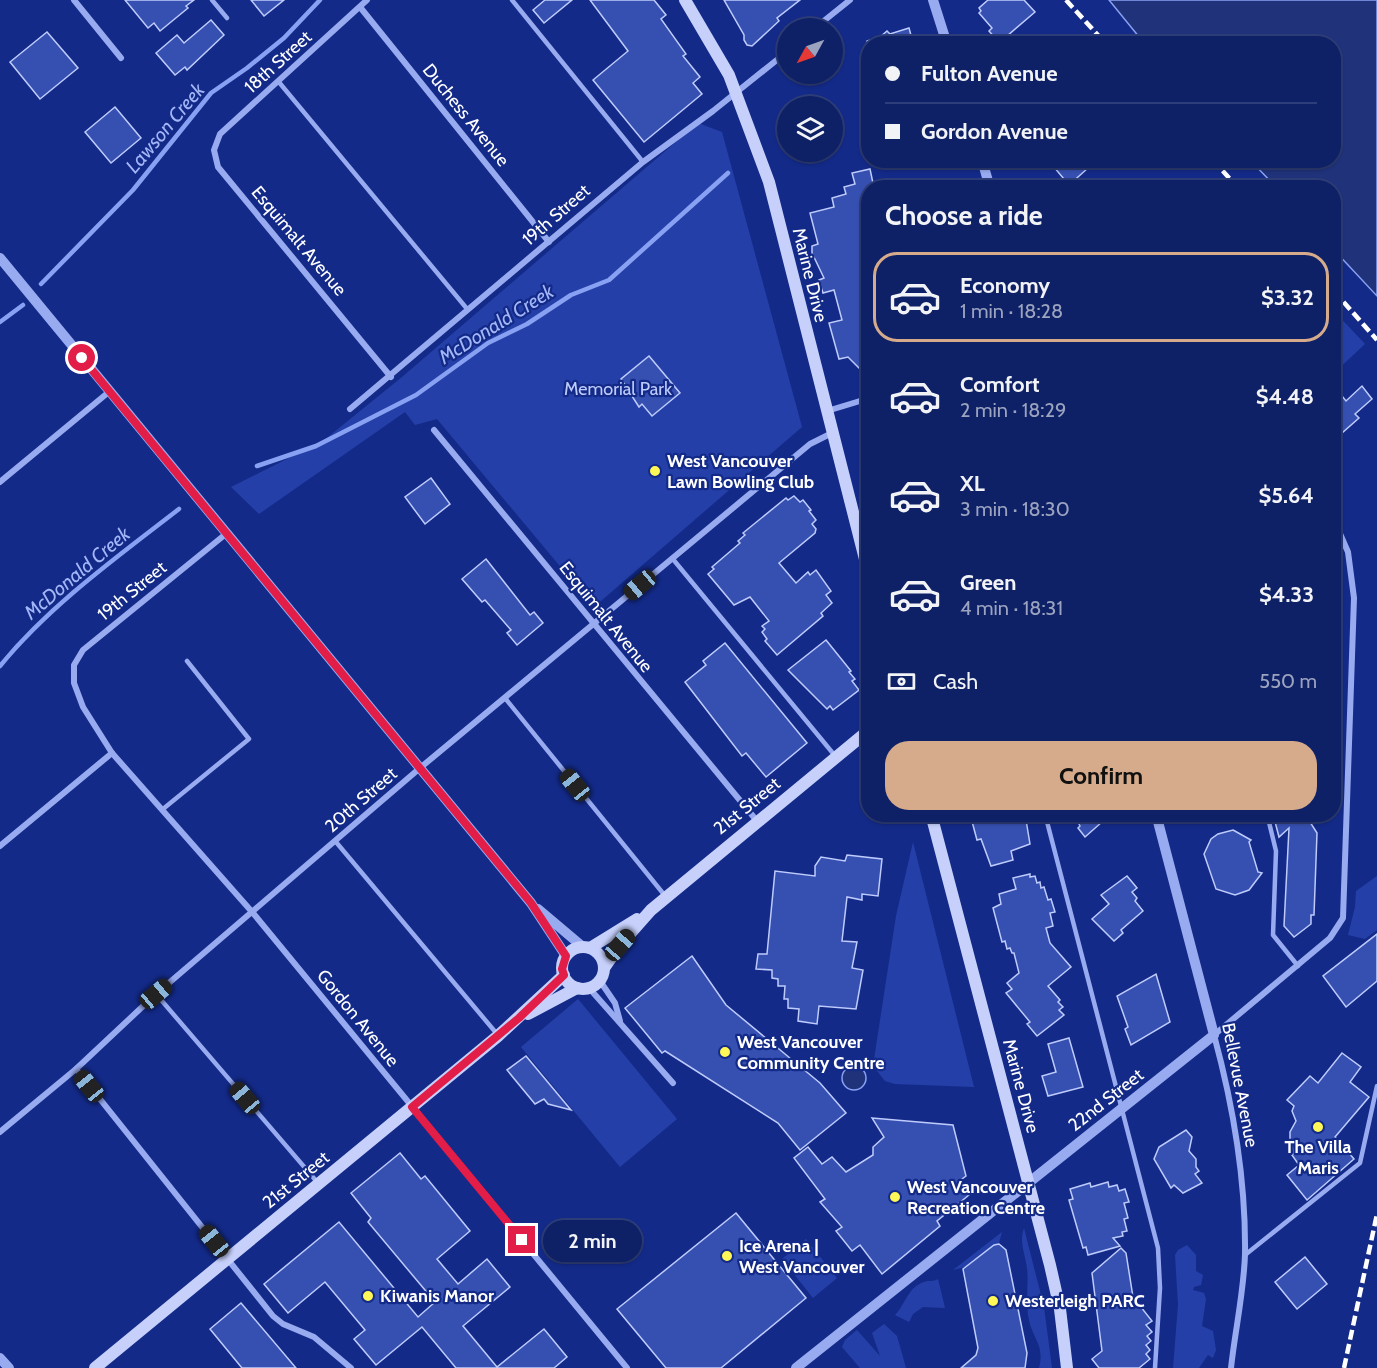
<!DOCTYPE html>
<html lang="en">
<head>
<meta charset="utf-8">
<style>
	:root { --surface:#0e2066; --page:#1c2d6f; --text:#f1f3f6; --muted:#9ba3bf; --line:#2e3e7a; --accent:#d6ab8b }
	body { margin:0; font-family:Cabin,sans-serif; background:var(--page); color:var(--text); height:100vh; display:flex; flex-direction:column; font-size:22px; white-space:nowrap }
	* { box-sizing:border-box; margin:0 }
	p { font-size:20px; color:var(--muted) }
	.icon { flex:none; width:33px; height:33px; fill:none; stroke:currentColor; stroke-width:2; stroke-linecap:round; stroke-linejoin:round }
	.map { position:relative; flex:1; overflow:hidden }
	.side { position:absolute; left:861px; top:180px; width:480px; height:642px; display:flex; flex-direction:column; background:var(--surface); border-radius:24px; box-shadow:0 2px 4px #0004,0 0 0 2px var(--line) }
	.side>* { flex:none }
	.top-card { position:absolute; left:861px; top:36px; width:480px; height:132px; border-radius:24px; box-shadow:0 2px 4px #0004,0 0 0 2px var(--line); display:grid; align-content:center; height:132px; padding:0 24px; background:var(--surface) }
	.needle { width:39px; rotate:230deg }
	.controls { position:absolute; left:777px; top:18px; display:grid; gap:12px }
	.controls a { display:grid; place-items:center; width:66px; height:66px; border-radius:50%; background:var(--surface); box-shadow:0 2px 4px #0004,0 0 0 2px var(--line); font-size:30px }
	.end { position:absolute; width:27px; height:27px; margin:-14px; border:8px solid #e11d48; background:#fff; box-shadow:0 0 0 3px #fff }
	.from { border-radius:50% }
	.bubble { position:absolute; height:42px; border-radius:21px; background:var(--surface); box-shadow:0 2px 4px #0004,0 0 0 2px var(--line); font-size:20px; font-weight:800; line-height:42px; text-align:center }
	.car { position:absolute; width:18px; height:36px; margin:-18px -9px; border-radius:8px; box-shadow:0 0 4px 2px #0007; background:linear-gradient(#222 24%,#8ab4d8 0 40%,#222 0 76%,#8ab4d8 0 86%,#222 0) }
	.top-card b { display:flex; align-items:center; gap:21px; height:57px; font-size:22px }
	.top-card b+b { border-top:2px solid var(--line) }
	.top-card i { width:15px; height:15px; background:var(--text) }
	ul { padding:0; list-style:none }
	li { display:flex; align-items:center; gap:18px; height:90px; margin:0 12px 9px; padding:0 12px; border:3px solid transparent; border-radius:24px }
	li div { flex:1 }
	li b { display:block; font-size:22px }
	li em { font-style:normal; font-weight:800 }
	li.active { border-color:var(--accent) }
	li>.icon { width:54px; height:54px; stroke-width:1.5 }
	h2 { padding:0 24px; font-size:27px; line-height:72px }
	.pay { display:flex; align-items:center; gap:15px; height:66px; padding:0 24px; font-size:22px }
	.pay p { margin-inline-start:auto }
	.primary-button { display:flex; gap:12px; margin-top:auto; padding:12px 24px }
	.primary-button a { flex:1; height:69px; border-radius:24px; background:var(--accent); color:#111; font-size:24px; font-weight:800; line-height:69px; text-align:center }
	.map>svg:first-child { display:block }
</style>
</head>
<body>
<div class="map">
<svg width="1377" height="1368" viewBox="0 0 1377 1368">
	<rect width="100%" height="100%" fill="#132a88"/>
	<!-- green -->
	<g fill="#2440a8">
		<polygon points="698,123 722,132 802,427 594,607 437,419 415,425 405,412 259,514 231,487 323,441 402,377"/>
		<polygon points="1334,311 1365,344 1334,373"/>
		<polygon points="913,842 974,1087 895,1084 885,1081 873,1066 896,916"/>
		<polygon points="1377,876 1377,930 1365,939 1348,935 1355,907 1356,891"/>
		<polygon points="578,999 677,1119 620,1167 521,1047"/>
		<path d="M1024 1228 1044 1307 1052 1368H1039C1045 1346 1033 1339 1029 1320 1025 1302 1029 1285 1027 1268 1025 1253 1019 1243 1024 1228Z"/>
		<polygon points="1002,1232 999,1243 965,1267 953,1270"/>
		<polygon points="806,1239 837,1278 813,1298 782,1259"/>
		<polygon points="1187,1245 1196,1255 1196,1271 1203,1275 1201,1285 1194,1287 1193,1290 1204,1293 1206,1299 1202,1326 1213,1331 1216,1350 1213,1358 1208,1355 1199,1368 1173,1368 1178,1305 1175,1255 1178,1250"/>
		<path d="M938 1279 945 1308 923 1307 913 1314 909 1322 895 1315C905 1305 908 1287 924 1282 929 1280 933 1282 938 1279Z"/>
		<polygon points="884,1324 897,1336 906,1368 860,1368 842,1347 845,1340 857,1330 880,1356 872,1333"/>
	</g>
	<!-- water -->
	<g fill="#20327a" stroke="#89a1f3" stroke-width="1.5">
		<polygon points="1109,0 1377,0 1377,296 1334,250 1334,188 1276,187 1251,161 1334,160 1334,44 1144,43"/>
		<circle cx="854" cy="1078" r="12"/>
	</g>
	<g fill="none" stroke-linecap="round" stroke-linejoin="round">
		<!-- stream -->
		<g stroke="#89a1f3" stroke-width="4.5">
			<polyline points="41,284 133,190 211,93 247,68 284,38 320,0"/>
			<polyline points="0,322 23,305"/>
			<polyline points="257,466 316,446 416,395 488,343 527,324 571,295 609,280 728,173"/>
			<path d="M0 666C50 605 117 557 179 509"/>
		</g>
	</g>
	<!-- building -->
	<g fill="#3650b1" stroke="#becbfc" stroke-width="1.5">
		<polygon points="125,0 194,0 186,6 188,8 160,31 154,23 148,28"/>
		<polygon points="251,0 284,0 264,16"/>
		<polygon points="545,0 572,0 544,23 533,10"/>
		<polygon points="590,0 654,0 666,15 661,19 686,54 683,56 700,77 693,83 702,94 644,142 593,80 628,51"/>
		<polygon points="724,0 800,0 777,18 779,21 752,46 747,45 744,40 744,35"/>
		<polygon points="988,0 1024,0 1035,12 1007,36 996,39 989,31 992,28 979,13 981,11 979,8"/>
		<polygon points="211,20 224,35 187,70 185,67 175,75 156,53 177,35 184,43"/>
		<polygon points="909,28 912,39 909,40 910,44 867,44 867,41 880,37 887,31 890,34"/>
		<polygon points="47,32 78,68 40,99 10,62"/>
		<polygon points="115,107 141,138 111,163 85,132"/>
		<polygon points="1048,160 1097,160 1069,185"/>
		<polygon points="870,169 874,188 868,188 868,364 861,370 848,357 839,359 829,323 842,320 834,290 823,293 819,280 824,278 812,253 812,246 818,244 810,213 834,207 832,198 846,194 844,187 855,184 852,173"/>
		<polygon points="649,356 680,393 652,416 642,404 639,407 621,379"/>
		<polygon points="1334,386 1346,401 1362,386 1372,399 1355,414 1359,418 1334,440"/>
		<polygon points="431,478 450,504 425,524 405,497"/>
		<polygon points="794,496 800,502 803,500 811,510 809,511 816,520 812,524 816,529 815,533 779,563 796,583 808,572 810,575 816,570 831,591 826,595 832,603 821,613 823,616 777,655 765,641 767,639 762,632 765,629 762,626 769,621 750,597 734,605 708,574 714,569 712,567 740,543 738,541 745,535 743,533 786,498 788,500"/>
		<polygon points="486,559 530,615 534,612 543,623 517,645 507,633 511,630 485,600 482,602 462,579"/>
		<polygon points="826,640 851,671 849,672 855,679 852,681 859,690 833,710 830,706 827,709 788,670"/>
		<polygon points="725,643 807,743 766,777 746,753 742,756 685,682 706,665 703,661"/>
		<polygon points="970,814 1025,814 1030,844 1011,851 1013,860 991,866 981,839 977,840"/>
		<polygon points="1074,814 1111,814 1085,837 1078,828 1080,826"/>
		<polygon points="1273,814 1305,814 1317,833 1314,915 1311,915 1311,924 1294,937 1284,926 1289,828 1279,837"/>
		<polygon points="1233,830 1251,840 1249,842 1258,872 1262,873 1249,890 1235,895 1216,889 1204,854 1211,839 1218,834"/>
		<polygon points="847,855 882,859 878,896 862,894 862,900 847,897 842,941 857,942 852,968 863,970 856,1009 819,1006 817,1024 798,1021 799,1009 788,1008 788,999 784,999 785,986 778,986 778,979 772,978 772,970 756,969 758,954 767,954 775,871 815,876 815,866 821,857 845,861"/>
		<polygon points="1030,874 1030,877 1035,876 1037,883 1040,882 1041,888 1044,887 1048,900 1051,899 1055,912 1050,913 1053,926 1046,928 1050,943 1071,967 1048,986 1060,1000 1058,1002 1063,1007 1059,1010 1064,1015 1037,1036 1027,1024 1030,1022 1006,993 1012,989 1007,983 1019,973 1014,953 1012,953 1010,948 1007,949 1005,941 1002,942 993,908 1001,904 999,894 1016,889 1013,878"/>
		<polygon points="1127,876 1137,888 1132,892 1137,898 1135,901 1143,911 1121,930 1123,933 1114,941 1092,919 1109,904 1101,895"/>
		<polygon points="1377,934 1377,981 1346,1007 1323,976"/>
		<polygon points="692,956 726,1005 820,1083 846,1113 800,1150 778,1123 665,1051 662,1053 625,1008"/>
		<polygon points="1156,974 1170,1022 1131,1045 1125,1029 1128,1027 1117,996"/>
		<polygon points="1069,1038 1083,1087 1048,1096 1042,1076 1056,1072 1048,1044"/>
		<polygon points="1342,1053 1361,1067 1350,1082 1369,1097 1335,1137 1354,1159 1307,1200 1287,1175 1299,1165 1292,1155 1294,1153 1290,1140 1290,1132 1296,1121 1292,1111 1294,1106 1287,1100 1310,1076 1318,1083"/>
		<polygon points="526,1056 571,1110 548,1104 544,1099 535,1104 507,1070"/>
		<polygon points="872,1118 953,1125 966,1176 958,1182 969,1195 937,1221 940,1226 882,1274 860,1245 852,1251 836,1231 842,1227 820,1202 825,1199 794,1158 808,1147 822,1164 832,1157 846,1172 873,1155 873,1147 884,1137"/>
		<polygon points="1186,1130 1192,1137 1189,1151 1196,1159 1196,1167 1199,1171 1195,1174 1202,1183 1183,1193 1174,1185 1171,1188 1154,1159 1159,1147"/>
		<polygon points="400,1153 421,1179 425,1176 470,1231 437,1259 458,1284 487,1259 510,1287 463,1326 497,1367 544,1329 567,1357 554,1368 456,1368 422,1327 376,1365 354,1339 365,1330 325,1282 288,1313 264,1284 339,1222 418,1317 435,1302 368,1222 371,1218 351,1193"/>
		<polygon points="1108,1182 1109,1187 1117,1185 1119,1191 1125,1189 1129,1202 1124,1203 1128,1218 1124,1219 1127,1231 1122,1232 1123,1236 1113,1238 1120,1246 1088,1255 1086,1247 1083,1248 1069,1200 1073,1199 1070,1189 1090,1183 1091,1187"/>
		<polygon points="736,1213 806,1298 721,1368 666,1368 617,1309"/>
		<polygon points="999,1244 1006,1250 1027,1353 1025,1368 961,1368 976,1355 978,1348 963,1269 994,1245"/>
		<polygon points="1121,1248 1126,1253 1133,1297 1152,1321 1146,1325 1152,1332 1147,1336 1151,1341 1146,1345 1150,1350 1146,1354 1150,1359 1139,1368 1099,1368 1092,1359 1102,1351 1092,1273"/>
		<polygon points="1305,1257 1327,1284 1297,1309 1275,1282"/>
		<polygon points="241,1303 296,1368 242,1368 210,1329"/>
	</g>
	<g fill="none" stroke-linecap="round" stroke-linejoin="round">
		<!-- service -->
		<g stroke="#98abf0" stroke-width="4.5">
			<polyline points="212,0 227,18"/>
			<polyline points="512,0 643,162"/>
			<polyline points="278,81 468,310"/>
			<polyline points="672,558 836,757"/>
			<polyline points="505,698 666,897"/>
			<polyline points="163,809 249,739 187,661"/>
			<polyline points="1045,814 1158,1248 1160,1288 1155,1368"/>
			<polyline points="1267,814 1276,851 1273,935 1298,966"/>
			<polyline points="336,842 497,1034"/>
			<polyline points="156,994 318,1183"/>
			<polyline points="1245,1255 1360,1163 1377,1086"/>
		</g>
		<!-- minor -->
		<g stroke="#98abf0" stroke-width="6">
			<polyline points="74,0 121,58"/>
			<polyline points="367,0 220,134 214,150 218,167 391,377"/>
			<polyline points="360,7 549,242"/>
			<polyline points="815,28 850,0"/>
			<polyline points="350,409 643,162 713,111 788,51"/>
			<polyline points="827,411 860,401 868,394"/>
			<polyline points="434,430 757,821"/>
			<polyline points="0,482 110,391"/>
			<polyline points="227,533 83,650 74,665 74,683 83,707 112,753 253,913 627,1368"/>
			<polyline points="0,846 112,753"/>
			<polyline points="600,981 615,1003 620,1021"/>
			<polyline points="589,988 673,1083"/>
			<polyline points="76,1069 273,1316 283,1324 314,1337 351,1368"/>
			<polyline points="0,1132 76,1069 156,994 420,768 810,444 832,433"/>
			<path d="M1231 1368C1235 1331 1244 1291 1245 1254 1246 1181 1233 1105 1214 1035L1330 938 1343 918 1354 598 1348 552 1334 520"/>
		</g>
		<!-- tertiary -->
		<g stroke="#98abf0" stroke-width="10">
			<polyline points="933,0 947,44"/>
			<polyline points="982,160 990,188"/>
			<polyline points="0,258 531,903 566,956"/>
			<polyline points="538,909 583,947"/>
			<polyline points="0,1358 9,1368"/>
			<polyline points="796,1368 1214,1035 1156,814"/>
		</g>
		<!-- secondary -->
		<g stroke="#c6d0fb" stroke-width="12">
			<polyline points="685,0 729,75 769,182 868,571"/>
			<polyline points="931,814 1050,1265 1060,1309 1067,1368"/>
			<circle cx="583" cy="968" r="21"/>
			<polyline points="590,948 637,919"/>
			<polyline points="604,968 620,945 651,910 868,731"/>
			<polyline points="528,1014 577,988"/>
			<polyline points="95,1368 498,1036 564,975"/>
		</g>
		<!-- rail -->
		<g stroke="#fff" stroke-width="4.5" stroke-dasharray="10 4.5" stroke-linecap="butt">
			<polyline points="1066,0 1106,44"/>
			<polyline points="1213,160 1238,188"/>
			<polyline points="1334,291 1377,340"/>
			<polyline points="1344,1368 1377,1214"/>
		</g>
	</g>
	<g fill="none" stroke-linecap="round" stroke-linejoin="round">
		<!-- route -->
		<polyline stroke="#e11d48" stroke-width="8" points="82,358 531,903 566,956 562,969 564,975 519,1018 412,1107 522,1240"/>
	</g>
	<!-- markers -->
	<g fill="#fff757" stroke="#132a88" stroke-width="2">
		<circle cx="655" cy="471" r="6"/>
		<circle cx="725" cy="1052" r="6"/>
		<circle cx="1318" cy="1127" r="6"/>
		<circle cx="895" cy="1197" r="6"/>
		<circle cx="727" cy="1256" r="6"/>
		<circle cx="368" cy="1296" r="6"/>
		<circle cx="993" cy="1301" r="6"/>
	</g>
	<g text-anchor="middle" stroke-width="4.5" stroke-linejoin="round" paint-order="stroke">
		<!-- street labels -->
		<g font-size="18" fill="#fff" stroke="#132a88">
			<text transform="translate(278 62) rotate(-42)" y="6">18th Street</text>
			<text transform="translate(466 115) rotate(51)" y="6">Duchess Avenue</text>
			<text transform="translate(556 215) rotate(-41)" y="6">19th Street</text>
			<text transform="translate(299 241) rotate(50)" y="6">Esquimalt Avenue</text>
			<text transform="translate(810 275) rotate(76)" y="6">Marine Drive</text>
			<text transform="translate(132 591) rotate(-39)" y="6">19th Street</text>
			<text transform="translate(606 617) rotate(51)" y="6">Esquimalt Avenue</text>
			<text transform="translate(361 800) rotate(-41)" y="6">20th Street</text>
			<text transform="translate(747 806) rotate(-39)" y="6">21st Street</text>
			<text transform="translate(358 1018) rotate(51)" y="6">Gordon Avenue</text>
			<text transform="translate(1240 1085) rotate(79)" y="6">Bellevue Avenue</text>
			<text transform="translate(1021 1086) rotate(75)" y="6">Marine Drive</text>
			<text transform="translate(1106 1100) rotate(-38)" y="6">22nd Street</text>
			<text transform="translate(296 1180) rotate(-39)" y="6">21st Street</text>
		</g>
		<!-- park labels -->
		<g font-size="18" fill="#becbfc" stroke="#132a88">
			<text x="618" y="395">Memorial Park</text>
		</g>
		<!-- poi labels -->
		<g font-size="18" font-weight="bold" fill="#fff" stroke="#132a88" text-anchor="start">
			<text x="667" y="467">West Vancouver<tspan x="667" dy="21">Lawn Bowling Club</tspan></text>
			<text x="737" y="1048">West Vancouver<tspan x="737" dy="21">Community Centre</tspan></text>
			<text x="1318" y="1153" text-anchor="middle">The Villa<tspan x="1318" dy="21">Maris</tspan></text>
			<text x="907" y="1193">West Vancouver<tspan x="907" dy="21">Recreation Centre</tspan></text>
			<text x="739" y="1252">Ice Arena |<tspan x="739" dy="21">West Vancouver</tspan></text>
			<text x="380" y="1302">Kiwanis Manor</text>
			<text x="1005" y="1307">Westerleigh PARC</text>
		</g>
		<!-- water labels -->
		<g font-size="20" font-style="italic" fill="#a3b6f8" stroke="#132a88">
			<text transform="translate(165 128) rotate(-50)" y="7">Lawson Creek</text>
			<text transform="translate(496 324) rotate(-32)" y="7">McDonald Creek</text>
			<text transform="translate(77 573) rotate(-40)" y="7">McDonald Creek</text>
		</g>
	</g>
</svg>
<div class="controls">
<a><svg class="needle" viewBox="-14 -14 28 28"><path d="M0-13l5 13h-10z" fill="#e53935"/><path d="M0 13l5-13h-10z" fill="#9ba3bf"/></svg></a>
<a><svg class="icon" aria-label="layers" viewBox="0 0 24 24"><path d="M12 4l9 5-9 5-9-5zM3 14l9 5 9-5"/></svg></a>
</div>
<i class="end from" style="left:82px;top:358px"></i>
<i class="end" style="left:522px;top:1240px"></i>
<div class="bubble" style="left:543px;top:1220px;width:99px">2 min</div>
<i class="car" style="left:640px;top:585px;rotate:230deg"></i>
<i class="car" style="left:575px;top:785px;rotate:321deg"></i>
<i class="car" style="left:620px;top:945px;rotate:41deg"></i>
<i class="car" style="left:156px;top:994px;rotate:50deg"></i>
<i class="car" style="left:89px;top:1086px;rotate:321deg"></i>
<i class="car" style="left:245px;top:1098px;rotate:320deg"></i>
<i class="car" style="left:214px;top:1241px;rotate:321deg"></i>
<div class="top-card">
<b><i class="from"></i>Fulton Avenue</b>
<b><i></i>Gordon Avenue</b>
</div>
<section class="side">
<h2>Choose a ride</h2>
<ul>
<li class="active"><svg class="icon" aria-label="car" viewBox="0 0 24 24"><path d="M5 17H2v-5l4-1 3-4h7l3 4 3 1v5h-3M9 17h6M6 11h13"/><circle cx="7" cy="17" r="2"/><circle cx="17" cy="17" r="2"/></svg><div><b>Economy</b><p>1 min · 18:28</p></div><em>$3.32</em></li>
<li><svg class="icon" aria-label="car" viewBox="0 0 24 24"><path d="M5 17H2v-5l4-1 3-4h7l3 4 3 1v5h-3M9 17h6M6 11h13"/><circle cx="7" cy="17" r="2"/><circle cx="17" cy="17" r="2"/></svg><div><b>Comfort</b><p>2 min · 18:29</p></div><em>$4.48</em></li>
<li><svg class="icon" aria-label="car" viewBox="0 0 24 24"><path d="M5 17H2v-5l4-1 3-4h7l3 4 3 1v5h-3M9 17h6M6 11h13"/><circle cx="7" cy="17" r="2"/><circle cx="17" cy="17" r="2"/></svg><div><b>XL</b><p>3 min · 18:30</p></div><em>$5.64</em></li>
<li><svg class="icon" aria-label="car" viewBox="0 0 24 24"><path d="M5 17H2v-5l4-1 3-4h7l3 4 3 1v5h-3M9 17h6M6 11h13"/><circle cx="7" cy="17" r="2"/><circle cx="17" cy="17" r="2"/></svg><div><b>Green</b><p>4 min · 18:31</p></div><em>$4.33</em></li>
</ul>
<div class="pay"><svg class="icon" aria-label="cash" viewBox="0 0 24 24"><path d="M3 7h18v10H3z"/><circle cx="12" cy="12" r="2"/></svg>Cash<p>550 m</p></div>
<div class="primary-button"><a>Confirm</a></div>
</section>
</div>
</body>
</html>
